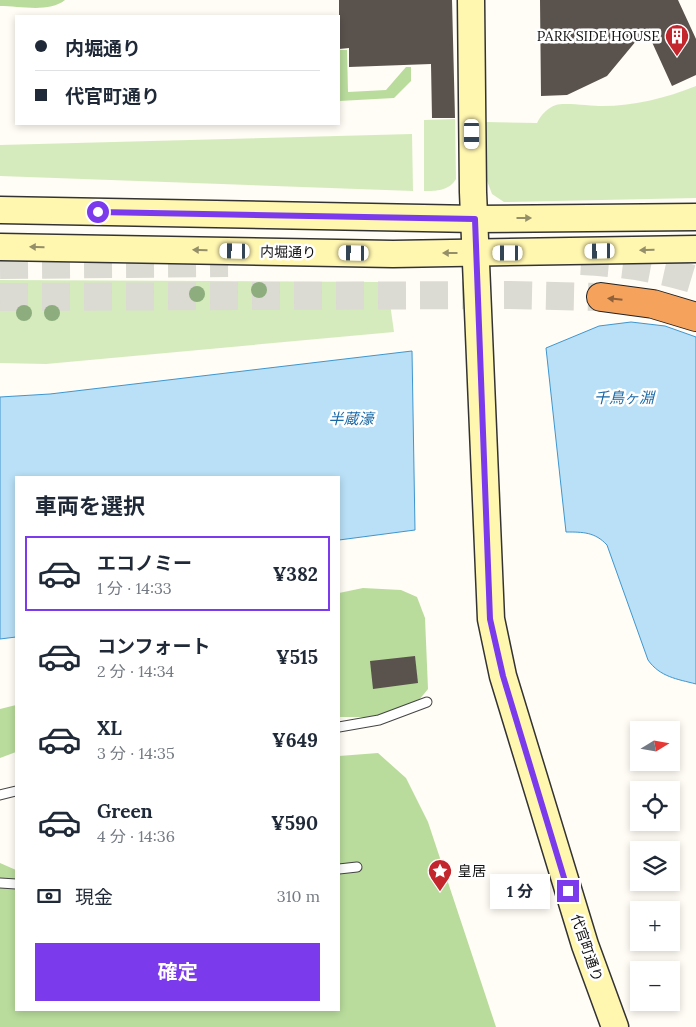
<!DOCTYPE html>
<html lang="ja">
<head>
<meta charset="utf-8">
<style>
	:root { --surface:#fff; --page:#f2f2f3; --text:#1f2937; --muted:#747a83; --line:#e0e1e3; --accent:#7c3aed }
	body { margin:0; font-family:Lora,"Noto Sans JP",serif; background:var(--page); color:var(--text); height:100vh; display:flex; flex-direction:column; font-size:19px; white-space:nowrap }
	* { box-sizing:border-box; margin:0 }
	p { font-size:16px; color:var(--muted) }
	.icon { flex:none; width:28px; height:28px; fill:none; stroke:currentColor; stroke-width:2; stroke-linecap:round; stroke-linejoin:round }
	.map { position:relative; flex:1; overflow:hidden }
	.sheet { position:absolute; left:15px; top:476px; width:325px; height:535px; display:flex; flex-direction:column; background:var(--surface); border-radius:0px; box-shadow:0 2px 8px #0003 }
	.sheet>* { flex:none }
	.top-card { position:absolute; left:15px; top:15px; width:325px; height:110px; border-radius:0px; box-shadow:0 2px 8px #0003; display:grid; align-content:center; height:110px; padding:0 20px; background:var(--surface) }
	.needle { width:32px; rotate:79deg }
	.buttons { position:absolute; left:630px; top:721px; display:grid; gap:10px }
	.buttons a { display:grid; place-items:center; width:50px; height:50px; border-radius:0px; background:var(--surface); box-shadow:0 2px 8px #0003; font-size:25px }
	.end { position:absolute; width:22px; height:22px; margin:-11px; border:6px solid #7c3aed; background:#fff; box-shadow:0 0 0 2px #fff }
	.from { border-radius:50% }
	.bubble { position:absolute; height:35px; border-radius:0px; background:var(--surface); box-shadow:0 2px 8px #0003; font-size:16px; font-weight:700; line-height:35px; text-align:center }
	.car { position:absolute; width:15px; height:30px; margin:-15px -8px; border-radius:6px; box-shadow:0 0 4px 1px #0007; background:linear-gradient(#fff 24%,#345 0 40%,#fff 0 76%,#345 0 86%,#fff 0) }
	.top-card b { display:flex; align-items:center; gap:18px; height:48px; font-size:19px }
	.top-card b+b { border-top:1px solid var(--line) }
	.top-card i { width:12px; height:12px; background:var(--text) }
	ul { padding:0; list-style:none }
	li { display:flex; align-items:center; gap:15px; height:75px; margin:0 10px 8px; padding:0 10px; border:2px solid transparent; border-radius:0px }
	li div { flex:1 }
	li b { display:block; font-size:19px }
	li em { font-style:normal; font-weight:700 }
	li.selected { border-color:var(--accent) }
	li>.icon { width:45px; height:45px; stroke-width:1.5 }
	h2 { padding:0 20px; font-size:22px; line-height:60px }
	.pay { display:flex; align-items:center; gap:12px; height:55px; padding:0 20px; font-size:19px }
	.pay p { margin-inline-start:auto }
	.action { display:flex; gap:10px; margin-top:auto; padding:10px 20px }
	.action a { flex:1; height:58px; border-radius:0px; background:var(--accent); color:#fff; font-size:20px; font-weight:700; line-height:58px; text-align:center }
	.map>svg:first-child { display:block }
</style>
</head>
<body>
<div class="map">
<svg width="696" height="1027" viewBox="0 0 696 1027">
	<rect width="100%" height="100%" fill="#fffdf5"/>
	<!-- green -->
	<g fill="#d5ebbd">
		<path d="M696 86V198L504 202 492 194 486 178 485 122 537 123C541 115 547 108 556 105 563 102 592 106 602 106 635 106 666 98 696 86Z"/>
		<path d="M455 119 456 179C449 191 436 191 424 191V120Z"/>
		<polygon points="412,134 413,191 0,176 0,145"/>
		<polygon points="0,280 387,282 394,332 46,364 0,363"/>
	</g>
	<!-- forest -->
	<g fill="#b9dc9c">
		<path d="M0 0H65C49 13 20 6 0 6Z"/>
		<polygon points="339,50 347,50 348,92 386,90 406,67 411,67 411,81 394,98 339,101"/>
		<polygon points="363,588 401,590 417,597 425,618 428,689 410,711 371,717 339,717 339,593"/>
		<polygon points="16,705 16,752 0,758 0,709"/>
		<polygon points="378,753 406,778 428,822 496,1027 0,1027 0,863 16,870 16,1010 339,1010 339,756"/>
	</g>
	<!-- water -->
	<g fill="#b9e0f7" stroke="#3f96cf">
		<path d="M631 322 665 326 696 337V684C677 679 660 677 648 660L607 545C595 532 583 532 566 532L546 348 599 326Z"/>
		<polygon points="412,351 415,530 339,540 339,478 16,478 16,637 0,639 0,397 50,394"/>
	</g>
	<!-- building -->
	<g fill="#5a524d">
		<polygon points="339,0 452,0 455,118 432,118 431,64 349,67 349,48 339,49"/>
		<polygon points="540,0 678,0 696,39 696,75 672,86 646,29 607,76 567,95 541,96"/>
		<polygon points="415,656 418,683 373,689 370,661"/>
	</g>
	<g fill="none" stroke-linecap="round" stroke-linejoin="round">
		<!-- highway-tunnel -->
		<g stroke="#dbdad3" stroke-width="28" stroke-dasharray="28 14" stroke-linecap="butt">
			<path d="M581 261C621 263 658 268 696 280"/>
			<polyline points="0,265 228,263"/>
			<polyline points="0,297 509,295 601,297"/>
		</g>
		<!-- lane casing -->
		<g stroke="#444" stroke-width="11">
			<g id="lane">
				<polyline points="339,727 379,720 427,702"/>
				<polyline points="0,795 16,791"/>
				<polyline points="339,869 357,867"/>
				<polyline points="0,883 16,884"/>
			</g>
		</g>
		<!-- secondary casing -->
		<g stroke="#333" stroke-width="29">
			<g id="secondary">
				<polyline points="471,0 473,192 491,619 503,676 585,945 615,1027"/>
				<polyline points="0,210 475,219 696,217"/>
				<polyline points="0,247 393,254 696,249"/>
			</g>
		</g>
		<!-- highway casing -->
		<g stroke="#222" stroke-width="30">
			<polyline id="highway" points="601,297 653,304 696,317"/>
		</g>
		<!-- lane -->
		<use href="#lane" stroke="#fff" stroke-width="9"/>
		<!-- secondary -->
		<use href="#secondary" stroke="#fff6b0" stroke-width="26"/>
		<!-- highway -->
		<use href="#highway" stroke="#f5a25d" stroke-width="28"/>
	</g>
	<!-- trees -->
	<g fill="#8dad7f">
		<circle cx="259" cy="290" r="8"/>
		<circle cx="197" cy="294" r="8"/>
		<circle cx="24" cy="313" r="8"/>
		<circle cx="52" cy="313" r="8"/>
	</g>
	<!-- one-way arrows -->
	<defs><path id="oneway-solid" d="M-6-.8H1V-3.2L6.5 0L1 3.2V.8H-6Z" transform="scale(1.25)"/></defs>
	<g fill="#948f68">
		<use href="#oneway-solid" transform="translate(524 218)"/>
		<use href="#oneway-solid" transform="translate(37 247) rotate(-179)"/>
		<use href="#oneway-solid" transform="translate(200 250) rotate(-179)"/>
		<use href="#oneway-solid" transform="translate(647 250) rotate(179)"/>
		<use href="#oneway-solid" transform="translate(450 253) rotate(180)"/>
	</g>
	<use fill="#8e613b" href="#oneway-solid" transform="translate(615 299) rotate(-174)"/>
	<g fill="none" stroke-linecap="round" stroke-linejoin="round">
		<!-- route -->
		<polyline stroke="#7c3aed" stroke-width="6" points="98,212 475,219 490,619 503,676 568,891"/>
	</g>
	<!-- icons -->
	<defs>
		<g id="building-pin" transform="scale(1.25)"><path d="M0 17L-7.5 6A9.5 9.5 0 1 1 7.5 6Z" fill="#c4262e" stroke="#fff"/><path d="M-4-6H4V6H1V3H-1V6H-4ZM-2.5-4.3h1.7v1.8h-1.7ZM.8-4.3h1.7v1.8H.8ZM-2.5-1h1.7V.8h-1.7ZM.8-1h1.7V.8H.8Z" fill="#fff"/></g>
		<g id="sight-pin" transform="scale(1.25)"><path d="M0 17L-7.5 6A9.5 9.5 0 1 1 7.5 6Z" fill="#c4262e" stroke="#fff"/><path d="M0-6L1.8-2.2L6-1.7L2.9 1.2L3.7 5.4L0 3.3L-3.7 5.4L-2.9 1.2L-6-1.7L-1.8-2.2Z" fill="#fff"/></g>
	</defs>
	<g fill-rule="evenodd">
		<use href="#building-pin" x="677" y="36"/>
		<use href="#sight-pin" x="440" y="871"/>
	</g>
	<g text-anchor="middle" stroke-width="5" stroke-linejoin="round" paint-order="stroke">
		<!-- poi labels -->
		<g font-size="14" fill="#111" stroke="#fff" text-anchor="end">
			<text x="660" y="41">PARK SIDE HOUSE</text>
			<text x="458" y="876" text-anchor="start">皇居</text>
		</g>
		<!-- street labels -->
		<g font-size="14" fill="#111" stroke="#fff">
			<text transform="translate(288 252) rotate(1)" y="5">内堀通り</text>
			<text transform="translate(587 948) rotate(71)" y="5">代官町通り</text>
		</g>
		<!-- water labels -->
		<g font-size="15" font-style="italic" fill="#1768a6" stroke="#fff">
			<text x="624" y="403">千鳥ヶ淵</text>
			<text x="351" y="424">半蔵濠</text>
		</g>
	</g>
</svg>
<div class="buttons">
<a><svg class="needle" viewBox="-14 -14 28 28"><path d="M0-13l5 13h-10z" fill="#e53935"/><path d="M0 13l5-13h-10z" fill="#747a83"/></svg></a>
<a><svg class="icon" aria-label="locate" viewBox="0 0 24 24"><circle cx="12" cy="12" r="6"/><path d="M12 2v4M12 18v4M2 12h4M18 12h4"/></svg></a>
<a><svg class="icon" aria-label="layers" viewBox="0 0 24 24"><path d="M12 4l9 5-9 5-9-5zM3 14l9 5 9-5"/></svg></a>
<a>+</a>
<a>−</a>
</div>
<i class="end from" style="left:98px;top:212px"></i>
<i class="end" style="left:568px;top:891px"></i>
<div class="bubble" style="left:490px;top:874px;width:60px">1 分</div>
<i class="car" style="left:472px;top:134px;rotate:180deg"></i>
<i class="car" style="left:235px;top:251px;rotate:271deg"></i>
<i class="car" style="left:600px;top:251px;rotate:269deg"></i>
<i class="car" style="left:354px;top:253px;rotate:271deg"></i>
<i class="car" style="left:508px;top:253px;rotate:270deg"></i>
<div class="top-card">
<b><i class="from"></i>内堀通り</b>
<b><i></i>代官町通り</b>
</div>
<section class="sheet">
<h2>車両を選択</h2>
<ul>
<li class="selected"><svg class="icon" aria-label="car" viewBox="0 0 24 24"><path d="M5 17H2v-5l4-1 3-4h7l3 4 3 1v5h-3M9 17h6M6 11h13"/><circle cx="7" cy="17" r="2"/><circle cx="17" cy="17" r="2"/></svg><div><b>エコノミー</b><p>1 分 · 14:33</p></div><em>¥382</em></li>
<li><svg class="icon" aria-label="car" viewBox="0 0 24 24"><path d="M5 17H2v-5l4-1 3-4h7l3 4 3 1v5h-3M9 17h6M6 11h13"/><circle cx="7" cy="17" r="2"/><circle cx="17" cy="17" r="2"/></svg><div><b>コンフォート</b><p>2 分 · 14:34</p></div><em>¥515</em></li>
<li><svg class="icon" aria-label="car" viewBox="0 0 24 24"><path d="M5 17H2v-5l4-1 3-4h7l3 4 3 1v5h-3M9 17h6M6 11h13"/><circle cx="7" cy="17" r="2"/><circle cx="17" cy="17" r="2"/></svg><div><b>XL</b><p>3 分 · 14:35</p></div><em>¥649</em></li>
<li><svg class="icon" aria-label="car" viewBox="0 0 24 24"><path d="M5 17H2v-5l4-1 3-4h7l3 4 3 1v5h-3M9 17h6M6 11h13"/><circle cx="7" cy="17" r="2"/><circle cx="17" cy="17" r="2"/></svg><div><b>Green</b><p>4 分 · 14:36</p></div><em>¥590</em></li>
</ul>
<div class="pay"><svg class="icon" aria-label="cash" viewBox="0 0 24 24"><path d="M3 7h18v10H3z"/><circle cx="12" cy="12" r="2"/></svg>現金<p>310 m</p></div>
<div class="action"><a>確定</a></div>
</section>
</div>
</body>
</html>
